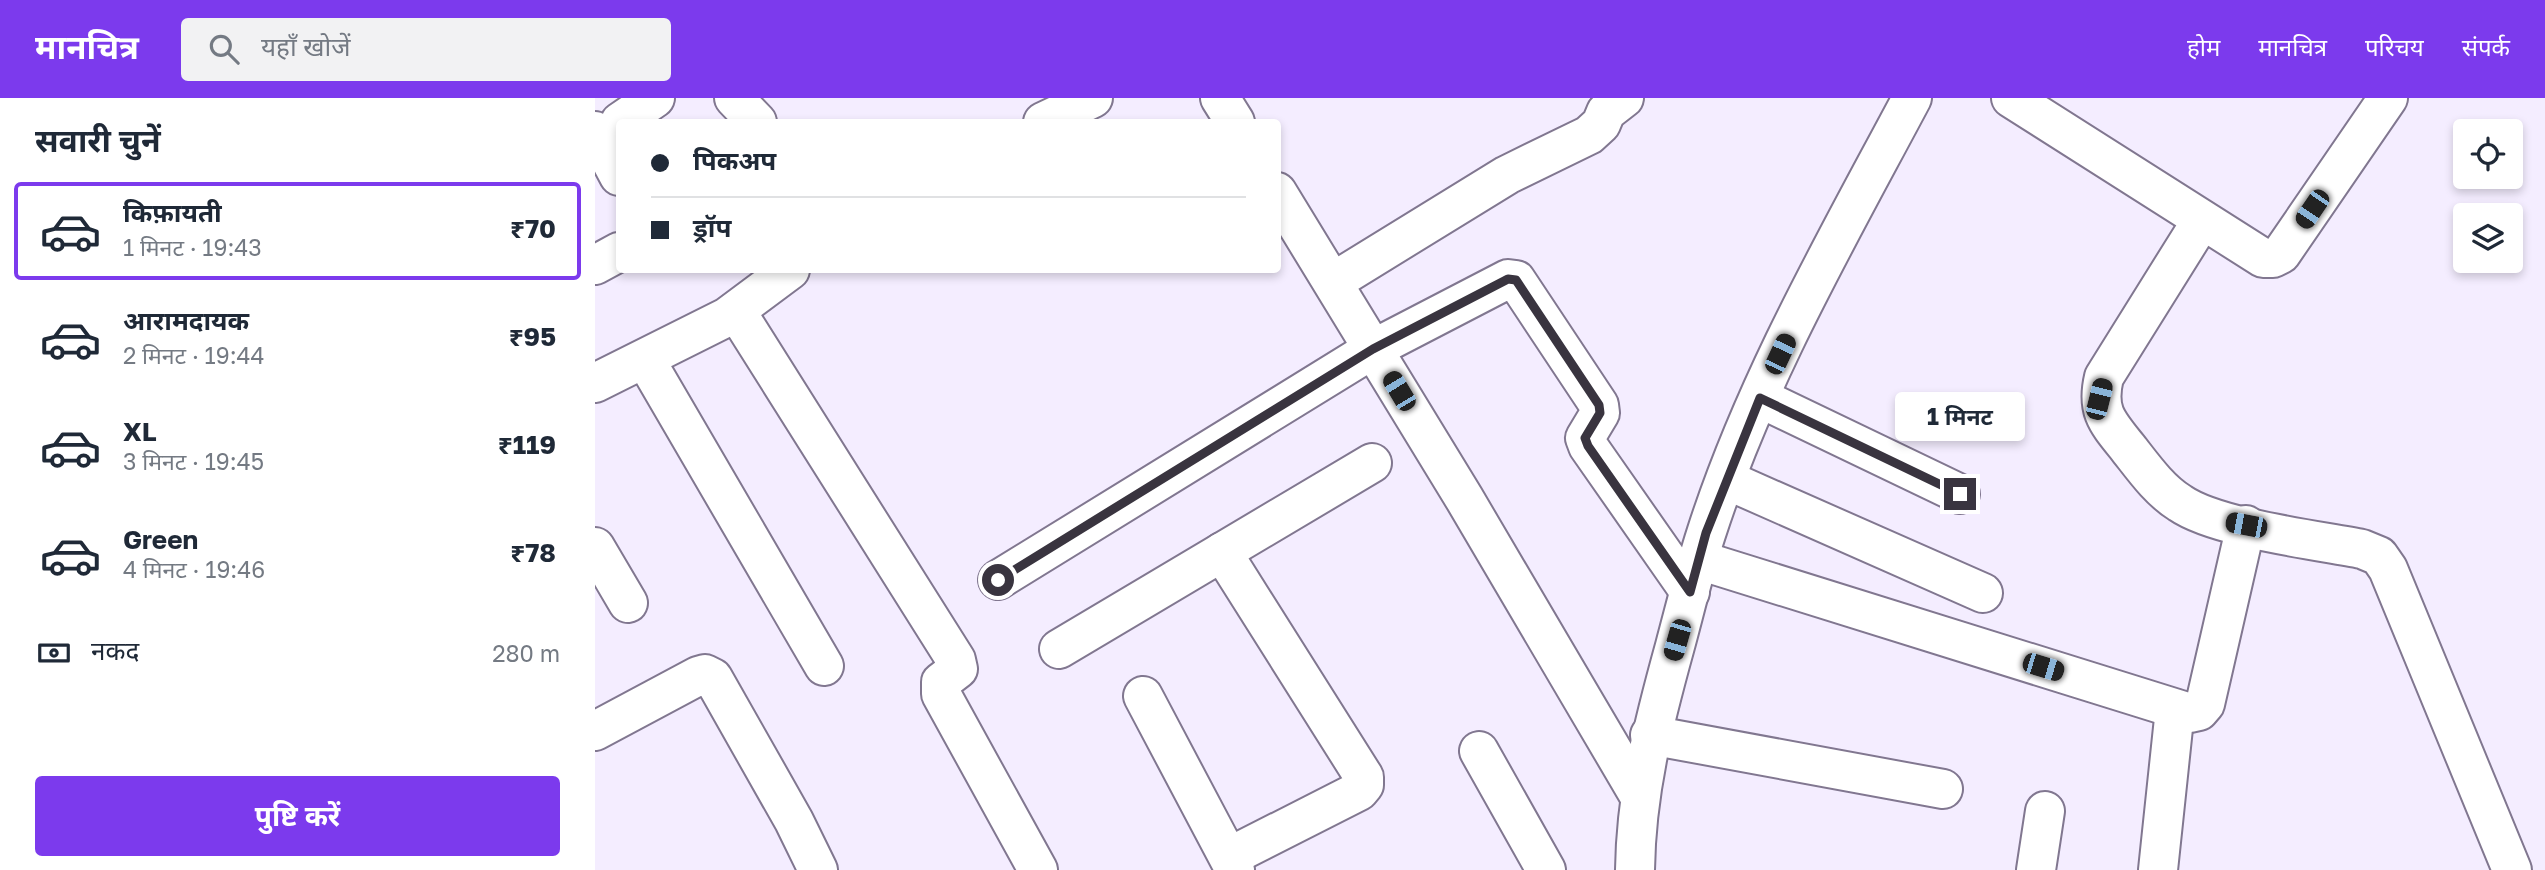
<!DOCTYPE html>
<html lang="hi">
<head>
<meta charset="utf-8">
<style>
	:root { --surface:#fff; --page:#f2f2f3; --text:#1f2937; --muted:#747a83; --line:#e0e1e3; --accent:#7c3aed }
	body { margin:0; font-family:"Golos Text","Noto Sans Devanagari",sans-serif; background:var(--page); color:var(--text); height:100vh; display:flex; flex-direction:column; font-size:26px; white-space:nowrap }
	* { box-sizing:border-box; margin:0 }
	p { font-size:23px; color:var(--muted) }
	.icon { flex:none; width:38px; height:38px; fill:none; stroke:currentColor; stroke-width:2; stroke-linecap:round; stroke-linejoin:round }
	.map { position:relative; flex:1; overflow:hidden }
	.sheet { display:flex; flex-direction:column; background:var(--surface); width:595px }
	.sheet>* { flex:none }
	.hud { position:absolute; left:21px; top:21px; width:665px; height:154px; border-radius:7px; box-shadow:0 4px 10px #0003; display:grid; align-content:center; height:154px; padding:0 35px; background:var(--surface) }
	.buttons { position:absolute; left:1858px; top:21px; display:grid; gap:14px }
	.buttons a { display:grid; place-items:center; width:70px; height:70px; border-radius:7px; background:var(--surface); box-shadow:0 4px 10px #0003; font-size:35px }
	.end { position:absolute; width:32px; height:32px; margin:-16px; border:9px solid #39343f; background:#fff; box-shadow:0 0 0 4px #fff }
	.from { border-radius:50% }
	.bubble { position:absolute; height:49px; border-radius:7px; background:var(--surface); box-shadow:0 4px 10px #0003; font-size:23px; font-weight:700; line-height:49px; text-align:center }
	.car { position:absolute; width:21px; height:42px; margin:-21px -10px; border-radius:9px; box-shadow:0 0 5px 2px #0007; background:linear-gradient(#222 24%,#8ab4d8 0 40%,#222 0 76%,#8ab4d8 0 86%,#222 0) }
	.hud b { display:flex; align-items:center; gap:24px; height:66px; font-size:26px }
	.hud b+b { border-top:2px solid var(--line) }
	.hud i { width:18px; height:18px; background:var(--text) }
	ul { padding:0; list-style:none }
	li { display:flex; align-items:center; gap:21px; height:98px; margin:0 14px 10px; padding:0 21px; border:4px solid transparent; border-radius:7px }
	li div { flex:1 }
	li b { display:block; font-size:26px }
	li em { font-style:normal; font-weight:700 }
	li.active { border-color:var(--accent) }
	li>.icon { width:63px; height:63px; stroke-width:1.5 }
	h2 { padding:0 35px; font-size:32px; line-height:84px }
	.pay { display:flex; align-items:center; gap:18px; height:77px; padding:0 35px; font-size:26px }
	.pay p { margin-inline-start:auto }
	.button { display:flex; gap:14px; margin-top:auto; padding:14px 35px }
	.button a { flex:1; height:80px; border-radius:7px; background:var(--accent); color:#fff; font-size:28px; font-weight:700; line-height:80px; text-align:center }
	header { display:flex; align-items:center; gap:42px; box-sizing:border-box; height:98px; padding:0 35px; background:var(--accent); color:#fff }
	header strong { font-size:33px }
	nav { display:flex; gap:38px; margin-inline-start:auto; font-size:24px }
	.search { width:490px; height:63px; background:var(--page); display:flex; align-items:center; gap:18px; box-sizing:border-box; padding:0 24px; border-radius:7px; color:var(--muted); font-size:26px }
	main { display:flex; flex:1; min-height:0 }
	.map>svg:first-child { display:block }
</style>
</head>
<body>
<header>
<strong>मानचित्र</strong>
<div class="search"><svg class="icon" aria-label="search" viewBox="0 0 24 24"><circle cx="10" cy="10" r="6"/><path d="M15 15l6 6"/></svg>यहाँ खोजें</div>
<nav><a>होम</a><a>मानचित्र</a><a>परिचय</a><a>संपर्क</a></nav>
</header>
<main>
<section class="sheet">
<h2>सवारी चुनें</h2>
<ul>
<li class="active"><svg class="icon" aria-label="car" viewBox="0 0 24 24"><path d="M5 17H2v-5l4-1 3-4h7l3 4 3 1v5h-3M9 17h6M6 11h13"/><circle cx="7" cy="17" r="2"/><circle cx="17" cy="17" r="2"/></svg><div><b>किफ़ायती</b><p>1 मिनट · 19:43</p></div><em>₹70</em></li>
<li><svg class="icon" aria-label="car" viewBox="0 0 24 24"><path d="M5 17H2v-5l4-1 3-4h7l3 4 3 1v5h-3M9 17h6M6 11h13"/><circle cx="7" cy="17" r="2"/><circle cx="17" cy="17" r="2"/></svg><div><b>आरामदायक</b><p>2 मिनट · 19:44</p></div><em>₹95</em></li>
<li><svg class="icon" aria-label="car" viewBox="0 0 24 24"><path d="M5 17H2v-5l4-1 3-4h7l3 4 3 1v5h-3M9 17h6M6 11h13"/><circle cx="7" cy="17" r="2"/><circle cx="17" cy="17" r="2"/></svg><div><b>XL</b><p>3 मिनट · 19:45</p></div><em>₹119</em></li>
<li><svg class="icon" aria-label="car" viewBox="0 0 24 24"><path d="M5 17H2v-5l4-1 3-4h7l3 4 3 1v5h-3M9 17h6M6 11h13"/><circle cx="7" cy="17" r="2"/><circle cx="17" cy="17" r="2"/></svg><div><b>Green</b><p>4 मिनट · 19:46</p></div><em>₹78</em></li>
</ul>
<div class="pay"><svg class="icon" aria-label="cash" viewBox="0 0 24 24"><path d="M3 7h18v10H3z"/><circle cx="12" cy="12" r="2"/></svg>नकद<p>280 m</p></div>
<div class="button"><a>पुष्टि करें</a></div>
</section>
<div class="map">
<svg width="1950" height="772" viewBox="0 0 1950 772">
	<rect width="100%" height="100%" fill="#f4edff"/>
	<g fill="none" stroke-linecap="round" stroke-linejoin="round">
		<!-- minor casing -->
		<g stroke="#817790" stroke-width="42">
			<g id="minor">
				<polyline points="139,0 162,24"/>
				<polyline points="625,0 640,24"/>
				<polyline points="1416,0 1668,160 1678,160 1686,156 1793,0"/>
				<polyline points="25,24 60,0"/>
				<polyline points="448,24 498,0"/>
				<polyline points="0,33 24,78"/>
				<polyline points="682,94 869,400 1045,699"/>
				<path d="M1607 122 1509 279C1501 313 1512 324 1533 350 1548 369 1564 392 1585 405 1621 430 1721 442 1767 451L1784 458 1793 471 1917 772"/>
				<polyline points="0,167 24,154"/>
				<polyline points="738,184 912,77 994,37 1006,26 1011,14 1029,0"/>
				<polyline points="141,213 361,562 363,571 346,584 346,596 443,772"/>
				<polyline points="50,261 229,568"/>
				<polyline points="0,285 132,219 195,172"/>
				<polyline points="1165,300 1365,396"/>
				<polyline points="1132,382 1388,495"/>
				<polyline points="0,449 33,505"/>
				<polyline points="627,454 769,679 769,687 764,693 634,759"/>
				<polyline points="1104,462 1595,615 1604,613 1610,606 1651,427"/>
				<polyline points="403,482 778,251 913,181 921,182 1004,307 1005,315 990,340 993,348 1095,494"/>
				<polyline points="464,551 777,365"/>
				<polyline points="548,598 640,772"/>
				<polyline points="0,633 103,578 110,576 118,580 199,723 223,772"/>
				<polyline points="1055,637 1348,691"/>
				<polyline points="884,653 951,772"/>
				<path d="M1040 772C1041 693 1059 624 1080 548 1090 511 1099 473 1111 436 1160 283 1242 141 1317 0"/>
				<polyline points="1441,772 1450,713"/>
				<polyline points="1563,772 1580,611"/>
			</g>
		</g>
		<!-- minor -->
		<use href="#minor" stroke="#fff" stroke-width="38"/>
	</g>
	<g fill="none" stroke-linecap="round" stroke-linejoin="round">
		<!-- route -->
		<polyline stroke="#39343f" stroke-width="9" points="403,482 778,251 913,181 921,182 1004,307 1005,315 990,340 993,348 1095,494 1111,435 1165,300 1365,396"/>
	</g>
</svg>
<div class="buttons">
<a><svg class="icon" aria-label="locate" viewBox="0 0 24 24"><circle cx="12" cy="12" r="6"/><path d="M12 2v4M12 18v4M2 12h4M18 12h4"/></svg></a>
<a><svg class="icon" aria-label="layers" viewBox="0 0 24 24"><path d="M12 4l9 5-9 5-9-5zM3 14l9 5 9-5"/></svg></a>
</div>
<i class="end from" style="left:403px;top:482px"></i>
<i class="end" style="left:1365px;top:396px"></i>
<div class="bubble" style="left:1300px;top:294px;width:130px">1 मिनट</div>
<i class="car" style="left:1717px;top:111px;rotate:214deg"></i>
<i class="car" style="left:1185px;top:256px;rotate:25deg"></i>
<i class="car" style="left:804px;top:293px;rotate:329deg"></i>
<i class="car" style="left:1504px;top:301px;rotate:14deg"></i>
<i class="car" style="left:1651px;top:427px;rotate:281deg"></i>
<i class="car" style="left:1082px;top:542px;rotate:196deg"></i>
<i class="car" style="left:1448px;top:569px;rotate:107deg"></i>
<div class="hud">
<b><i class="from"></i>पिकअप</b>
<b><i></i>ड्रॉप</b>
</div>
</div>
</main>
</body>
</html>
